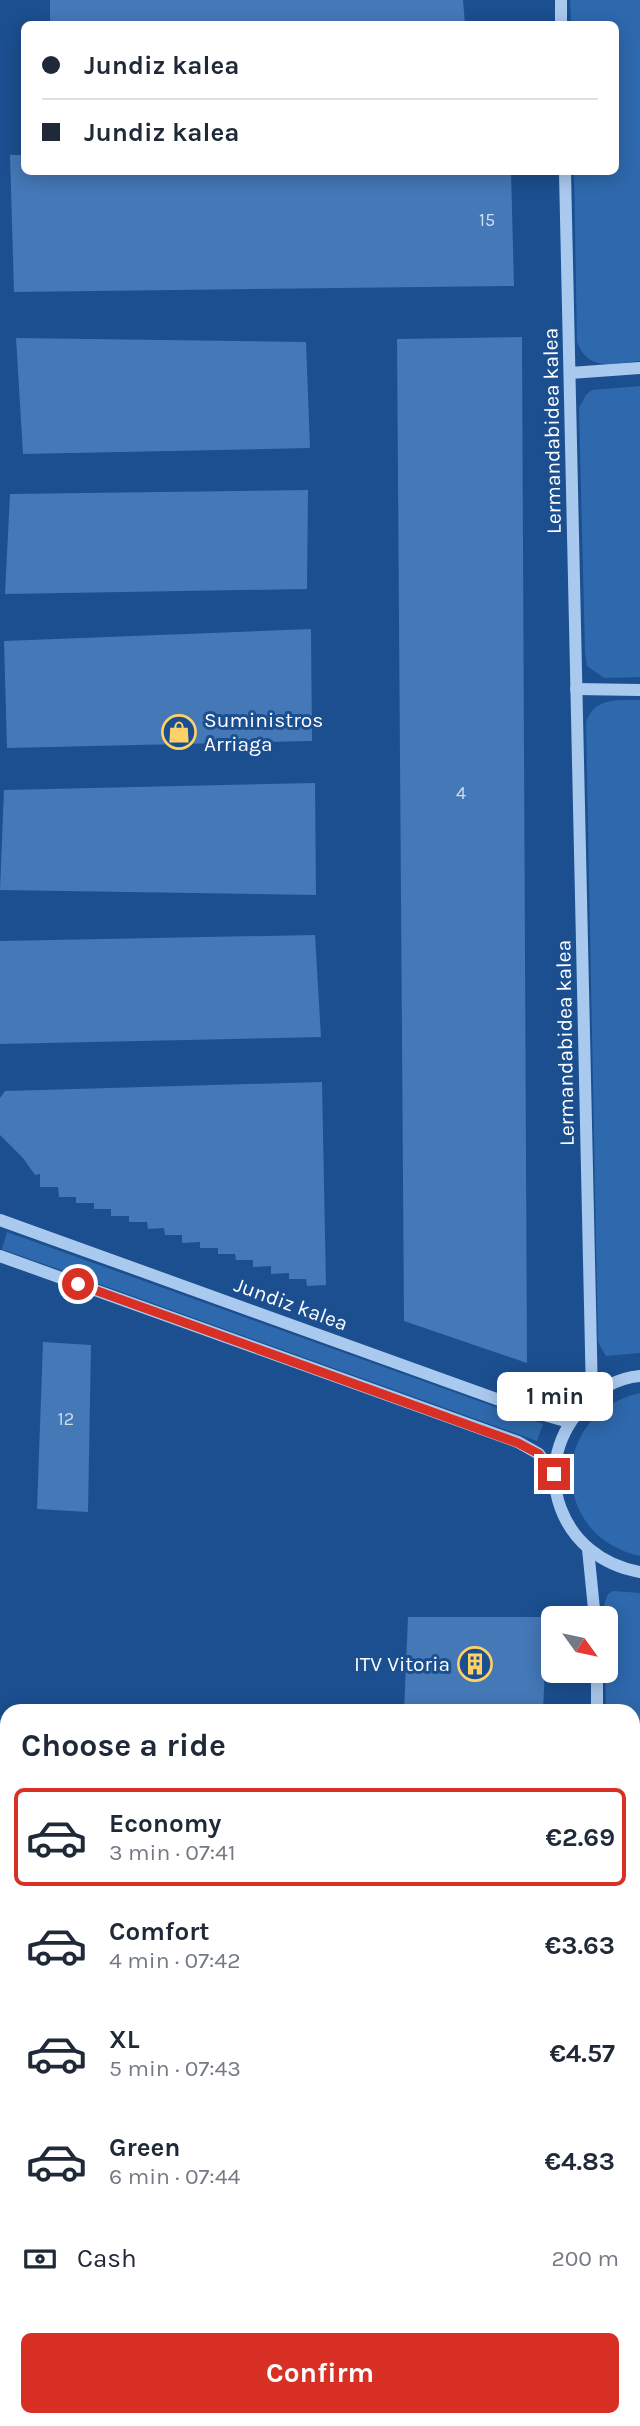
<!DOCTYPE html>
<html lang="en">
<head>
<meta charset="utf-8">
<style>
	:root { --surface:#fff; --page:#f2f2f3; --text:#1f2937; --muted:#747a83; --line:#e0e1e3; --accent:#d93025 }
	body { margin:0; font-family:Karla,sans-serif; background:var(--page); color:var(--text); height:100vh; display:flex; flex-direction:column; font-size:26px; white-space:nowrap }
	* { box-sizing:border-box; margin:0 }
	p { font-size:23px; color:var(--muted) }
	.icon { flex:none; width:38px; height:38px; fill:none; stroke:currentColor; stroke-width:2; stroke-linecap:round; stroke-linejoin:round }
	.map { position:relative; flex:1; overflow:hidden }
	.side { position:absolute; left:0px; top:1704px; width:640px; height:723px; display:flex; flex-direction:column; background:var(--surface); border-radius:21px 21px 0 0; box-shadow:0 4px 18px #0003 }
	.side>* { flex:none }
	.hud { position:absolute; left:21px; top:21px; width:598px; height:154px; border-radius:10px; box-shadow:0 4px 18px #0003; display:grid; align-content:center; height:154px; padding:0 21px; background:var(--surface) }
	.needle { width:46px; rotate:123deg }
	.fabs { position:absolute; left:541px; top:1606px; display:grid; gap:14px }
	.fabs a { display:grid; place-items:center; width:77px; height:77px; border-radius:10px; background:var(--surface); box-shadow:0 4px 18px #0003; font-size:35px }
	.end { position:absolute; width:32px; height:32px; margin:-16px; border:9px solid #d93025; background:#fff; box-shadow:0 0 0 4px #fff }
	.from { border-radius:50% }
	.bubble { position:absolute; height:49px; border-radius:10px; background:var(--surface); box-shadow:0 4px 18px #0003; font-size:23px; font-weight:700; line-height:49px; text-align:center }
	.hud b { display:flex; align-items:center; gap:24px; height:66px; font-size:26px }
	.hud b+b { border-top:2px solid var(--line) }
	.hud i { width:18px; height:18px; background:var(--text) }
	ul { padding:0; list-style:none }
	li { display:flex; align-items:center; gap:21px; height:98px; margin:0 14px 10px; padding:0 7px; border:4px solid transparent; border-radius:10px }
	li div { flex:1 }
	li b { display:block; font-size:26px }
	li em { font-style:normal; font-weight:700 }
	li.active { border-color:var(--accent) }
	li>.icon { width:63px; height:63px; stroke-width:1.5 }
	h2 { padding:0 21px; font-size:32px; line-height:84px }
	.pay { display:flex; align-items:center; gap:18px; height:77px; padding:0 21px; font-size:26px }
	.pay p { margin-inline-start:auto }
	.button { display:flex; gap:14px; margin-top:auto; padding:14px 21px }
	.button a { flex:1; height:80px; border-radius:10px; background:var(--accent); color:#fff; font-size:28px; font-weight:700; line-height:80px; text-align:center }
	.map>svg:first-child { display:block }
</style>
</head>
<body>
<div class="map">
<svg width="640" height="2426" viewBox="0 0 640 2426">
	<rect width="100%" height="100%" fill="#1b4f8f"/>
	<!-- green -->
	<g fill="#2e69ad">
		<path d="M570 0H640V361C613 363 589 373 577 342L574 172H616V24H571Z"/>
		<polygon points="640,386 640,677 604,678 587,666 585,653 579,408 586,395 592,390"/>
		<path d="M640 700V1353L606 1356 598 1342 586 723C593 697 618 700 640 700Z"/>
		<polygon points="7,1232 543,1424 537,1441 2,1249"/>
		<path d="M640 1393V1556C548 1536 549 1413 640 1393Z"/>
		<polygon points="613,1591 640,1593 640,2216 634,2213 634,1712 606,1711 604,1605 608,1594"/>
		<polygon points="640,2241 640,2426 620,2426 620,2420 634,2420 634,2244"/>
	</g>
	<!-- building -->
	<g fill="#4478b7">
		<polygon points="50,0 463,0 465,24 50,24"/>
		<polygon points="10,155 24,155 24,172 511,172 514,286 14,292"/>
		<polygon points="522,337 527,1363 404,1321 397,339"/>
		<polygon points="16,338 306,342 310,448 23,454"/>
		<polygon points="308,490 307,589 5,594 10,494"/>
		<polygon points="311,629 312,741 7,748 4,641"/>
		<polygon points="315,783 316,895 0,890 4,790"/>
		<polygon points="315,935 321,1037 0,1044 0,941"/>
		<polygon points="322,1082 326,1285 307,1286 306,1279 289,1279 289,1273 271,1274 271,1266 253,1267 253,1260 236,1260 235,1254 218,1254 218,1248 200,1248 200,1242 182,1243 182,1235 165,1235 164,1228 148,1229 147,1222 129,1222 129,1216 111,1216 111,1209 94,1209 94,1203 76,1203 76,1197 59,1197 58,1187 40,1187 40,1174 35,1175 23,1158 0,1135 0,1098 5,1091"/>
		<polygon points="43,1342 91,1345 88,1512 37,1509"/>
		<polygon points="408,1617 547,1617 543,1712 404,1712"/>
	</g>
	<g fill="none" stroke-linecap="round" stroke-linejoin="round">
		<!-- minor -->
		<g stroke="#a9c9ee" stroke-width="12">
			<polyline points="561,0 561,24"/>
			<polyline points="565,172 592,1396"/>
			<polyline points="570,373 640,368"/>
			<polyline points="576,689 640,690"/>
			<polyline points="0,1220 530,1411 569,1422"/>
			<polyline points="0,1256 518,1442 539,1454 554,1474"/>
			<path d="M640 1376C616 1378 596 1391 581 1409 527 1469 561 1559 640 1572"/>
			<polyline points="588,1549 595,1619"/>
			<polyline points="597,1671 597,1712"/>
			<polyline points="634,2227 640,2226"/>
			<polyline points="612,2420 612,2426"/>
		</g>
	</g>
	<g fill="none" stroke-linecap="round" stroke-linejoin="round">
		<!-- route -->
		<polyline stroke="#d93025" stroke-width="9" points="78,1284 518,1443 539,1454 554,1474"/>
	</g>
	<!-- icons -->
	<defs>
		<g id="shop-ring" transform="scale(1.75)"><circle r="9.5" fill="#1b4f8f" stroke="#ffd166" stroke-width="1.5"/><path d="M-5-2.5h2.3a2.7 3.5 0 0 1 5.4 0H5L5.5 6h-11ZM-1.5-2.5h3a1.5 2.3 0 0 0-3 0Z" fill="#ffd166"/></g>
		<g id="building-ring" transform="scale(1.75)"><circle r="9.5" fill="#1b4f8f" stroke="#ffd166" stroke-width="1.5"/><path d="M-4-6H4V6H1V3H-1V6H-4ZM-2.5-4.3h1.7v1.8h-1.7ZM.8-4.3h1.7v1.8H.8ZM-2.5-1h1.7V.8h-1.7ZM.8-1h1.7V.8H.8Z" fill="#ffd166"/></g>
	</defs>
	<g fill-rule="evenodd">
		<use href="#shop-ring" x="179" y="732"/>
		<use href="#building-ring" x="475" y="1664"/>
	</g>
	<g text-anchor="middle" stroke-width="6" stroke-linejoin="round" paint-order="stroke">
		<!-- number labels -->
		<g font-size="18" fill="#d0dded">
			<text x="487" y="226">15</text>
			<text x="461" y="799">4</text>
			<text x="66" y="1425">12</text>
		</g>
		<!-- street labels -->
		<g font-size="21" fill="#fff" stroke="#1b4f8f">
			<text transform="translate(552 431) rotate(-91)" y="7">Lermandabidea kalea</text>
			<text transform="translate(565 1043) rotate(-91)" y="7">Lermandabidea kalea</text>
			<text transform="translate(291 1304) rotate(20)" y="7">Jundiz kalea</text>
		</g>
		<!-- poi labels -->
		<g font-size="21" fill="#fff" stroke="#1b4f8f" text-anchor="start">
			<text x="204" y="727">Suministros<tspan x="204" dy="24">Arriaga</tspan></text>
			<text x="450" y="1671" text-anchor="end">ITV Vitoria</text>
		</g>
	</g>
</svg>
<div class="fabs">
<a><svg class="needle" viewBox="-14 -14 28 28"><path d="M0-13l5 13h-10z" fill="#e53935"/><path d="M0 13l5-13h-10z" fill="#747a83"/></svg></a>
</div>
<i class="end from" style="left:78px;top:1284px"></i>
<i class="end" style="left:554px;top:1474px"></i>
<div class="bubble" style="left:497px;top:1372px;width:116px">1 min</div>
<div class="hud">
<b><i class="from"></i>Jundiz kalea</b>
<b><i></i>Jundiz kalea</b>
</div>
<section class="side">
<h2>Choose a ride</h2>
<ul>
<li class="active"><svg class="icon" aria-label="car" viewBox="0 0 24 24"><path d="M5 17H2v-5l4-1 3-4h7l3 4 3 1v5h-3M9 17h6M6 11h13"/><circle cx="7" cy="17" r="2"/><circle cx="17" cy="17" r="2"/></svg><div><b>Economy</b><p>3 min · 07:41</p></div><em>€2.69</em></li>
<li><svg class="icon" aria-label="car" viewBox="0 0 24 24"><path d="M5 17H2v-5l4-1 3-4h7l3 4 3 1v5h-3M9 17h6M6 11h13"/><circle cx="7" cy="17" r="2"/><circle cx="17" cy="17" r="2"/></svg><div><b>Comfort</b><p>4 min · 07:42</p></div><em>€3.63</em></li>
<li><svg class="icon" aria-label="car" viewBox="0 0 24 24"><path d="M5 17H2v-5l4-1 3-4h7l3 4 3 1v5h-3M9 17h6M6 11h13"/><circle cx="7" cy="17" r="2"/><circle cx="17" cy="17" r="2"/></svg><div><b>XL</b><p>5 min · 07:43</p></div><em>€4.57</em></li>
<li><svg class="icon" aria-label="car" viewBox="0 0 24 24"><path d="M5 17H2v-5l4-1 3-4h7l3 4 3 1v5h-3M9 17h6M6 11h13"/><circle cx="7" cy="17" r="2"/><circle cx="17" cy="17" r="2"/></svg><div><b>Green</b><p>6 min · 07:44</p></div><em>€4.83</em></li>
</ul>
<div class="pay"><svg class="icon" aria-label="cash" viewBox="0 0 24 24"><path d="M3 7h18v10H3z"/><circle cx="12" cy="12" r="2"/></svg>Cash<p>200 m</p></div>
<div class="button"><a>Confirm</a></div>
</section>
</div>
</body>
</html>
